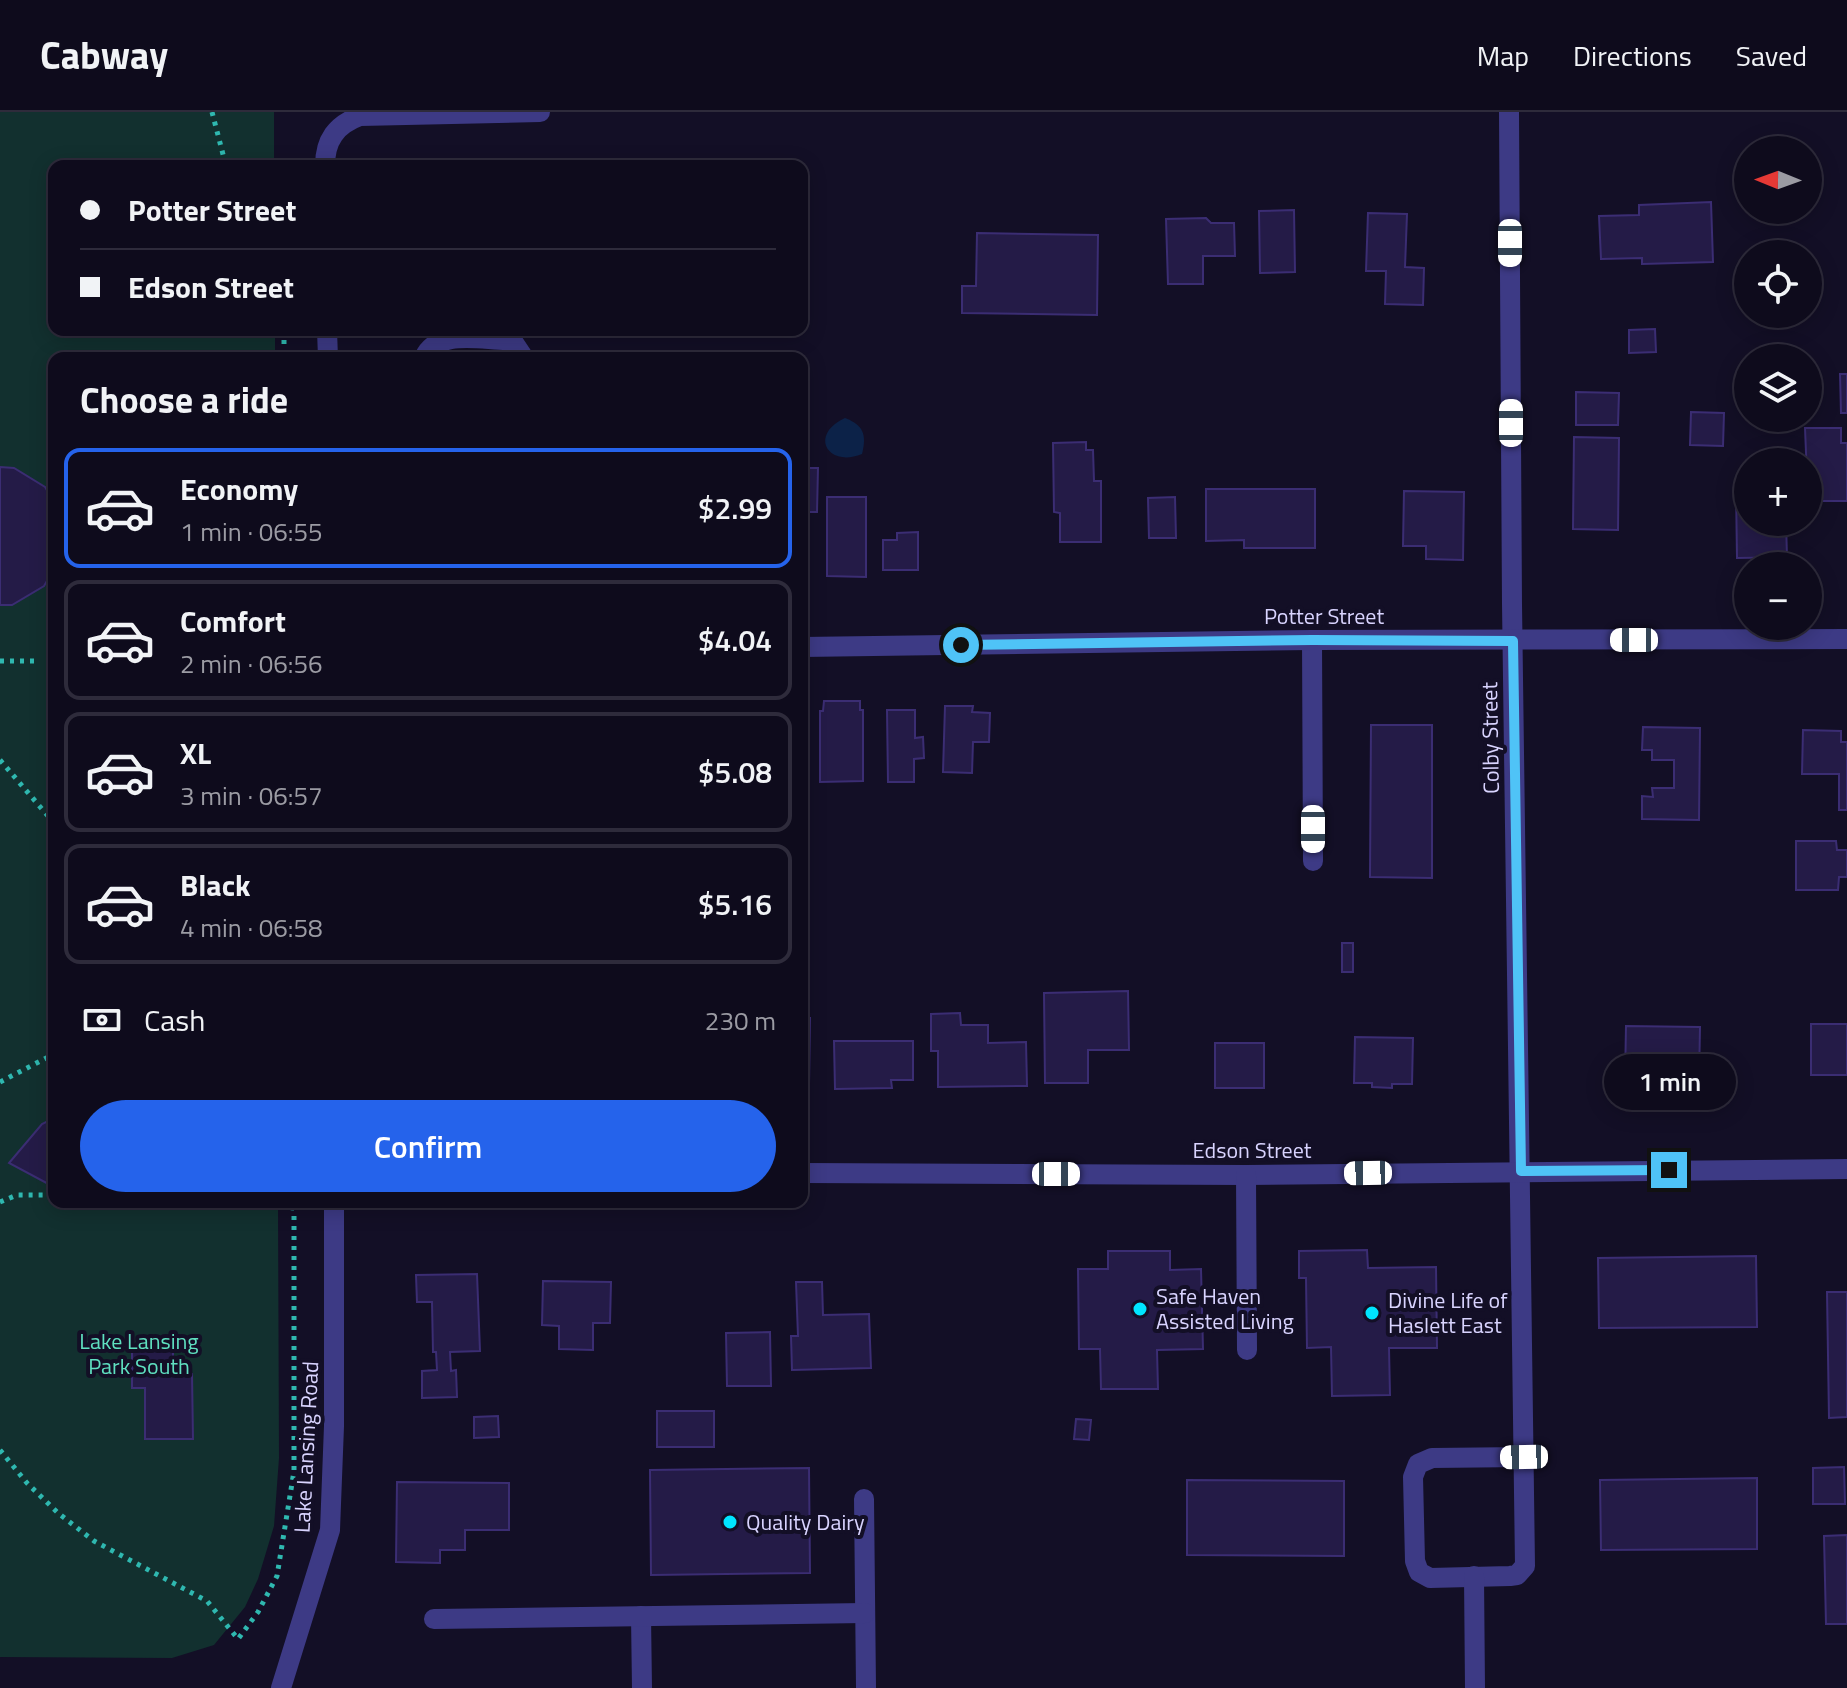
<!DOCTYPE html>
<html lang="en">
<head>
<meta charset="utf-8">
<style>
	:root { --surface:#0e0b1c; --page:#171425; --text:#f1f3f6; --muted:#9b9ba3; --line:#2e2b3b; --accent:#2563eb }
	body { margin:0; font-family:"Titillium Web",sans-serif; background:var(--page); color:var(--text); height:100vh; display:flex; flex-direction:column; font-size:30px; white-space:nowrap }
	* { box-sizing:border-box; margin:0 }
	p { font-size:26px; color:var(--muted) }
	.icon { flex:none; width:44px; height:44px; fill:none; stroke:currentColor; stroke-width:2; stroke-linecap:round; stroke-linejoin:round }
	.map { position:relative; flex:1; overflow:hidden }
	.panel { position:absolute; left:48px; top:240px; width:760px; height:856px; display:flex; flex-direction:column; background:var(--surface); border-radius:16px; box-shadow:0 4px 20px #0003,0 0 0 2px var(--line) }
	.panel>* { flex:none }
	.hud { position:absolute; left:48px; top:48px; width:760px; height:176px; border-radius:16px; box-shadow:0 4px 20px #0003,0 0 0 2px var(--line); display:grid; align-content:center; height:176px; padding:0 32px; background:var(--surface) }
	.needle { width:52px; rotate:271deg }
	.fabs { position:absolute; left:1734px; top:24px; display:grid; gap:16px }
	.fabs a { display:grid; place-items:center; width:88px; height:88px; border-radius:50%; background:var(--surface); box-shadow:0 4px 20px #0003,0 0 0 2px var(--line); font-size:40px }
	.end { position:absolute; width:36px; height:36px; margin:-18px; border:10px solid #4fc3f7; background:#111; box-shadow:0 0 0 4px #111 }
	.from { border-radius:50% }
	.bubble { position:absolute; height:56px; border-radius:28px; background:var(--surface); box-shadow:0 4px 20px #0003,0 0 0 2px var(--line); font-size:26px; font-weight:600; line-height:56px; text-align:center }
	.car { position:absolute; width:24px; height:48px; margin:-24px -12px; border-radius:10px; box-shadow:0 0 6px 2px #0007; background:linear-gradient(#fff 24%,#345 0 40%,#fff 0 76%,#345 0 86%,#fff 0) }
	.hud b { display:flex; align-items:center; gap:28px; height:76px; font-size:30px }
	.hud b+b { border-top:2px solid var(--line) }
	.hud i { width:20px; height:20px; background:var(--text) }
	ul { padding:0; list-style:none }
	li { display:flex; align-items:center; gap:24px; height:120px; margin:0 16px 12px; padding:0 16px; border:4px solid var(--line); border-radius:16px }
	li div { flex:1 }
	li b { display:block; font-size:30px }
	li em { font-style:normal; font-weight:600 }
	li.on { border-color:var(--accent) }
	li>.icon { width:72px; height:72px; stroke-width:1.5 }
	h2 { padding:0 32px; font-size:36px; line-height:96px }
	.pay { display:flex; align-items:center; gap:20px; height:88px; padding:0 32px; font-size:30px }
	.pay p { margin-inline-start:auto }
	.cta { display:flex; gap:16px; margin-top:auto; padding:16px 32px }
	.cta a { flex:1; height:92px; border-radius:48px; background:var(--accent); color:#fff; font-size:32px; font-weight:600; line-height:92px; text-align:center }
	header { display:flex; align-items:center; gap:48px; box-sizing:border-box; height:112px; padding:0 40px; background:var(--surface); border-bottom:2px solid var(--line) }
	header strong { font-size:38px }
	nav { display:flex; gap:44px; margin-inline-start:auto; font-size:28px }
	.map>svg:first-child { display:block }
</style>
</head>
<body>
<header>
<strong>Cabway</strong>
<nav><a>Map</a><a>Directions</a><a>Saved</a></nav>
</header>
<div class="map">
<svg width="1847" height="1576" viewBox="0 0 1847 1576">
	<rect width="100%" height="100%" fill="#130f26"/>
	<!-- green -->
	<polygon fill="#12302f" points="0,0 274,0 274,54 54,54 54,218 275,218 275,246 54,246 54,1090 278,1090 279,1346 274,1414 258,1467 245,1495 214,1533 172,1546 0,1545"/>
	<!-- water -->
	<path fill="#0c2248" d="M845 306C863 313 867 322 862 342 828 356 808 323 845 306Z"/>
	<!-- building -->
	<g fill="#241b47" stroke="#3b2d73" stroke-width="2">
		<polygon points="1711,90 1713,150 1642,152 1642,146 1601,147 1599,104 1639,103 1639,93"/>
		<polygon points="1294,98 1295,160 1260,161 1259,99"/>
		<polygon points="1368,101 1407,102 1405,155 1424,156 1423,193 1385,192 1386,159 1366,159"/>
		<polygon points="1206,106 1211,111 1234,111 1235,144 1203,144 1203,172 1168,172 1166,107"/>
		<polygon points="977,121 1098,123 1097,203 962,201 962,174 976,174"/>
		<polygon points="1655,217 1656,240 1629,241 1629,218"/>
		<polygon points="1840,262 1847,262 1847,301 1841,301"/>
		<polygon points="1576,280 1619,281 1618,313 1576,313"/>
		<polygon points="1691,300 1724,301 1723,334 1690,333"/>
		<polygon points="1805,316 1841,316 1841,331 1847,331 1847,389 1808,389"/>
		<polygon points="1574,325 1619,326 1618,418 1573,417"/>
		<polygon points="1086,330 1086,338 1093,338 1094,369 1101,369 1101,430 1060,430 1060,401 1054,400 1053,331"/>
		<polygon points="0,355 14,356 45,375 54,390 54,457 44,474 12,493 0,493"/>
		<polygon points="802,356 818,356 817,400 802,400"/>
		<polygon points="1206,377 1315,377 1315,436 1244,436 1244,428 1206,429"/>
		<polygon points="1736,378 1748,378 1748,410 1786,410 1787,445 1737,446"/>
		<polygon points="1404,379 1464,380 1463,448 1426,447 1426,434 1403,434"/>
		<polygon points="827,385 866,385 866,465 827,464"/>
		<polygon points="1175,385 1176,426 1149,426 1148,386"/>
		<polygon points="918,420 918,458 883,458 883,428 897,428 897,421"/>
		<polygon points="824,589 860,589 860,598 863,598 863,669 820,670 820,599 823,599"/>
		<polygon points="802,592 807,592 806,686 802,686"/>
		<polygon points="945,594 973,594 972,600 990,601 989,630 973,630 972,661 943,660"/>
		<polygon points="887,598 915,598 915,626 923,625 924,646 914,647 914,670 888,670"/>
		<polygon points="1371,613 1432,613 1432,766 1370,765"/>
		<polygon points="1643,615 1700,616 1699,708 1642,707 1642,684 1653,685 1652,676 1674,676 1674,648 1652,648 1652,638 1642,638"/>
		<polygon points="1803,618 1841,619 1841,630 1847,630 1847,698 1839,698 1839,662 1802,662"/>
		<polygon points="1796,729 1836,729 1837,738 1847,738 1847,765 1839,765 1838,778 1796,778"/>
		<rect x="1342" y="831" width="11" height="29"/>
		<polygon points="1128,879 1129,938 1088,938 1088,971 1045,971 1044,881"/>
		<polygon points="960,901 961,913 988,913 988,931 1026,930 1027,974 938,975 938,939 931,939 931,902"/>
		<polygon points="802,906 810,906 809,973 802,973"/>
		<rect x="1811" y="912" width="36" height="51"/>
		<polygon points="1626,914 1700,915 1699,968 1625,968"/>
		<polygon points="1355,925 1413,926 1412,972 1392,972 1392,976 1372,975 1372,971 1354,971"/>
		<polygon points="834,929 913,929 913,968 891,968 892,976 835,977"/>
		<rect x="1215" y="931" width="49" height="45"/>
		<polygon points="54,1006 54,1075 9,1051 42,1012"/>
		<polygon points="1367,1138 1368,1156 1436,1155 1437,1236 1389,1236 1390,1283 1332,1284 1331,1235 1307,1236 1306,1166 1299,1166 1299,1139"/>
		<polygon points="1108,1139 1170,1139 1170,1158 1201,1157 1203,1237 1157,1238 1158,1277 1101,1277 1100,1237 1079,1237 1078,1157 1108,1157"/>
		<polygon points="1756,1144 1757,1215 1599,1216 1598,1146"/>
		<polygon points="477,1162 480,1239 450,1240 451,1259 456,1258 457,1285 422,1286 422,1259 437,1258 436,1240 433,1240 432,1190 417,1190 416,1163"/>
		<polygon points="543,1169 611,1170 610,1211 593,1211 593,1238 559,1237 559,1214 542,1213"/>
		<polygon points="796,1170 822,1170 823,1203 869,1202 871,1256 792,1258 791,1224 798,1224"/>
		<polygon points="1827,1180 1847,1180 1847,1305 1829,1306"/>
		<polygon points="770,1220 771,1274 727,1274 726,1221"/>
		<polygon points="132,1238 173,1238 173,1262 192,1262 193,1327 145,1327 145,1276 132,1276"/>
		<rect x="657" y="1299" width="57" height="36"/>
		<polygon points="498,1304 499,1325 474,1326 474,1305"/>
		<polygon points="1076,1307 1091,1308 1089,1328 1074,1327"/>
		<polygon points="1844,1355 1845,1392 1813,1392 1813,1356"/>
		<polygon points="809,1356 810,1461 651,1463 650,1358"/>
		<polygon points="1757,1366 1757,1437 1601,1438 1600,1368"/>
		<polygon points="1187,1368 1344,1369 1344,1444 1187,1443"/>
		<polygon points="397,1370 509,1371 509,1418 465,1418 465,1438 440,1438 440,1451 396,1450"/>
		<polygon points="1847,1423 1847,1512 1826,1512 1824,1424"/>
	</g>
	<g fill="none" stroke-linecap="round" stroke-linejoin="round">
		<!-- path -->
		<g stroke="#2fb8b0" stroke-width="5" stroke-dasharray="4 6" stroke-linecap="butt">
			<polyline points="212,0 226,54"/>
			<polyline points="284,54 284,48"/>
			<polyline points="284,218 284,246"/>
			<polyline points="0,549 39,549"/>
			<polyline points="0,648 54,711"/>
			<polyline points="0,970 54,942"/>
			<polyline points="0,1090 17,1083 54,1083"/>
			<polyline points="211,1090 294,1096"/>
			<polyline points="0,1338 27,1371 58,1401 94,1429 207,1489 238,1527 258,1500 277,1464 294,1359 294,1090"/>
		</g>
		<!-- minor -->
		<g stroke="#3d3a85" stroke-width="20">
			<polyline points="1509,0 1512,492 1525,1454 1517,1463 1510,1464 1430,1466 1419,1460 1415,1449 1413,1365 1418,1352 1432,1346 1524,1345"/>
			<path d="M325 54C325 28 336 13 360 4L540 0"/>
			<polyline points="327,218 328,246"/>
			<path d="M424 246C436 217 481 228 506 228L514 231 524 246"/>
			<polyline points="1312,528 1313,749"/>
			<polyline points="802,535 1312,528 1847,527"/>
			<polyline points="802,1061 1246,1063 1847,1057"/>
			<polyline points="1246,1063 1247,1238"/>
			<polyline points="864,1387 866,1576"/>
			<polyline points="1474,1464 1475,1576"/>
			<polyline points="641,1504 642,1576"/>
			<polyline points="434,1507 865,1501"/>
			<polyline points="281,1576 330,1418 334,1314 334,1090"/>
		</g>
	</g>
	<g fill="none" stroke-linecap="round" stroke-linejoin="round">
		<!-- route -->
		<polyline stroke="#4fc3f7" stroke-width="10" points="961,533 1312,528 1513,529 1521,1059 1669,1058"/>
	</g>
	<!-- markers -->
	<g fill="#00e5ff" stroke="#130f26" stroke-width="3">
		<circle cx="1140" cy="1197" r="8"/>
		<circle cx="1372" cy="1201" r="8"/>
		<circle cx="730" cy="1410" r="8"/>
	</g>
	<g text-anchor="middle" stroke-width="8" stroke-linejoin="round" paint-order="stroke">
		<!-- street labels -->
		<g font-size="22" fill="#d9d4ff" stroke="#130f26">
			<text x="1324" y="512">Potter Street</text>
			<text transform="translate(1490 626) rotate(-91)" y="8">Colby Street</text>
			<text x="1252" y="1046">Edson Street</text>
			<text transform="translate(306 1335) rotate(-87)" y="8">Lake Lansing Road</text>
		</g>
		<!-- poi labels -->
		<g font-size="22" fill="#d9d4ff" stroke="#130f26" text-anchor="start">
			<text x="1156" y="1192">Safe Haven<tspan x="1156" dy="25">Assisted Living</tspan></text>
			<text x="1388" y="1196">Divine Life of<tspan x="1388" dy="25">Haslett East</tspan></text>
			<text x="746" y="1418">Quality Dairy</text>
		</g>
		<!-- park labels -->
		<g font-size="22" fill="#5fe0c0" stroke="#130f26">
			<text x="139" y="1237">Lake Lansing<tspan x="139" dy="25">Park South</tspan></text>
		</g>
	</g>
</svg>
<div class="fabs">
<a><svg class="needle" viewBox="-14 -14 28 28"><path d="M0-13l5 13h-10z" fill="#e53935"/><path d="M0 13l5-13h-10z" fill="#9b9ba3"/></svg></a>
<a><svg class="icon" aria-label="locate" viewBox="0 0 24 24"><circle cx="12" cy="12" r="6"/><path d="M12 2v4M12 18v4M2 12h4M18 12h4"/></svg></a>
<a><svg class="icon" aria-label="layers" viewBox="0 0 24 24"><path d="M12 4l9 5-9 5-9-5zM3 14l9 5 9-5"/></svg></a>
<a>+</a>
<a>−</a>
</div>
<i class="end from" style="left:961px;top:533px"></i>
<i class="end" style="left:1669px;top:1058px"></i>
<div class="bubble" style="left:1604px;top:942px;width:132px">1 min</div>
<i class="car" style="left:1510px;top:131px;rotate:180deg"></i>
<i class="car" style="left:1511px;top:311px;rotate:0deg"></i>
<i class="car" style="left:1634px;top:528px;rotate:270deg"></i>
<i class="car" style="left:1313px;top:717px;rotate:180deg"></i>
<i class="car" style="left:1368px;top:1061px;rotate:269deg"></i>
<i class="car" style="left:1056px;top:1062px;rotate:90deg"></i>
<i class="car" style="left:1524px;top:1345px;rotate:269deg"></i>
<div class="hud">
<b><i class="from"></i>Potter Street</b>
<b><i></i>Edson Street</b>
</div>
<section class="panel">
<h2>Choose a ride</h2>
<ul>
<li class="on"><svg class="icon" aria-label="car" viewBox="0 0 24 24"><path d="M5 17H2v-5l4-1 3-4h7l3 4 3 1v5h-3M9 17h6M6 11h13"/><circle cx="7" cy="17" r="2"/><circle cx="17" cy="17" r="2"/></svg><div><b>Economy</b><p>1 min · 06:55</p></div><em>$2.99</em></li>
<li><svg class="icon" aria-label="car" viewBox="0 0 24 24"><path d="M5 17H2v-5l4-1 3-4h7l3 4 3 1v5h-3M9 17h6M6 11h13"/><circle cx="7" cy="17" r="2"/><circle cx="17" cy="17" r="2"/></svg><div><b>Comfort</b><p>2 min · 06:56</p></div><em>$4.04</em></li>
<li><svg class="icon" aria-label="car" viewBox="0 0 24 24"><path d="M5 17H2v-5l4-1 3-4h7l3 4 3 1v5h-3M9 17h6M6 11h13"/><circle cx="7" cy="17" r="2"/><circle cx="17" cy="17" r="2"/></svg><div><b>XL</b><p>3 min · 06:57</p></div><em>$5.08</em></li>
<li><svg class="icon" aria-label="car" viewBox="0 0 24 24"><path d="M5 17H2v-5l4-1 3-4h7l3 4 3 1v5h-3M9 17h6M6 11h13"/><circle cx="7" cy="17" r="2"/><circle cx="17" cy="17" r="2"/></svg><div><b>Black</b><p>4 min · 06:58</p></div><em>$5.16</em></li>
</ul>
<div class="pay"><svg class="icon" aria-label="cash" viewBox="0 0 24 24"><path d="M3 7h18v10H3z"/><circle cx="12" cy="12" r="2"/></svg>Cash<p>230 m</p></div>
<div class="cta"><a>Confirm</a></div>
</section>
</div>
</body>
</html>
